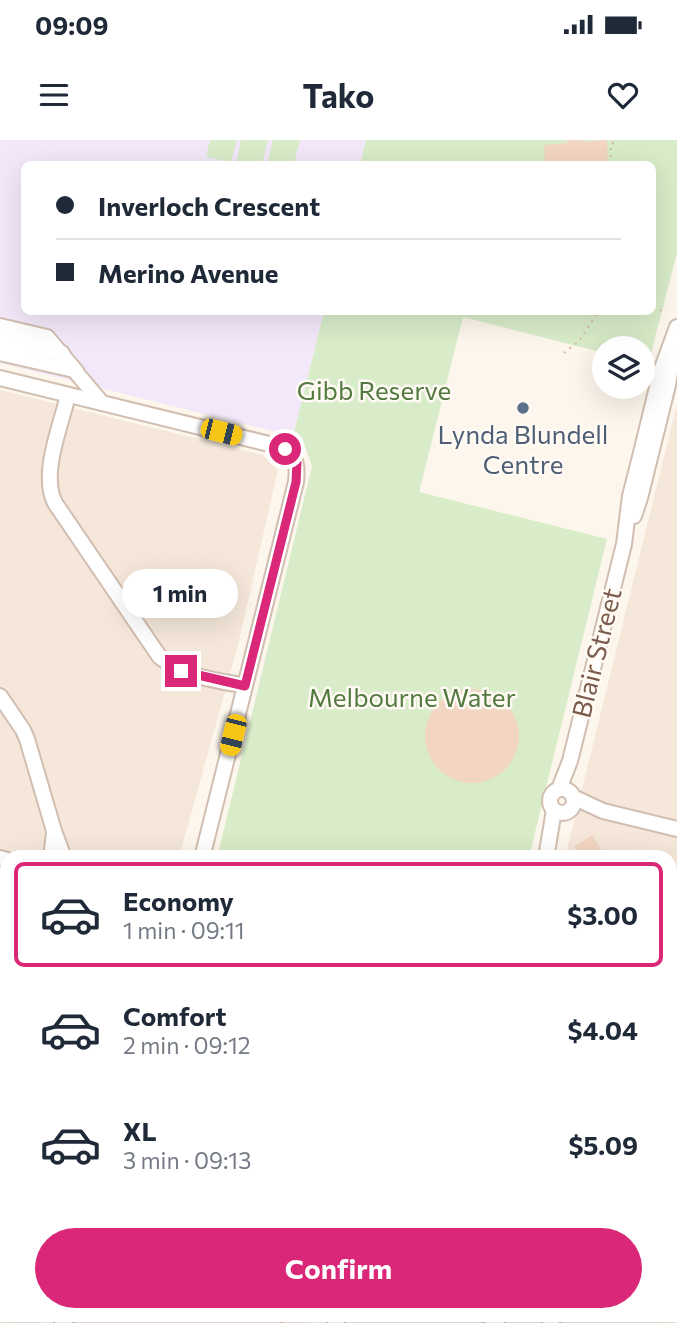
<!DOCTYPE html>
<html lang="en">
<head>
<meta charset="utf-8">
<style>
	:root { --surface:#fff; --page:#f6f6f7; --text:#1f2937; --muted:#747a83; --line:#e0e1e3; --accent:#db2777 }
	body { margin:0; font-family:Commissioner,sans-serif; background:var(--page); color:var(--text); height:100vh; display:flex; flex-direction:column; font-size:26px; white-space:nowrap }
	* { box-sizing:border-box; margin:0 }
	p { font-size:23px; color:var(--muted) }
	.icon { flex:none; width:38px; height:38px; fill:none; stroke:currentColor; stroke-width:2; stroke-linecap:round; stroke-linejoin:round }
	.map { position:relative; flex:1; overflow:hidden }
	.drawer { position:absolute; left:0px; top:710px; width:677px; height:472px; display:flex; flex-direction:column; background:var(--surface); border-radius:21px 21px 0 0; box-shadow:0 7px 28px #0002 }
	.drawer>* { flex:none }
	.guide { position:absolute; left:21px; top:21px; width:635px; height:154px; border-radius:10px; box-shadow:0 7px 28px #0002; display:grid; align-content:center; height:154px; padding:0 35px; background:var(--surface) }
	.fabs { position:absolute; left:592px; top:196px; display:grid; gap:14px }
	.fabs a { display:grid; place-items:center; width:63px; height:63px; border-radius:50%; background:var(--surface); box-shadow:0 7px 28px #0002; font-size:35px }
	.end { position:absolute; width:32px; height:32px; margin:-16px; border:9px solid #db2777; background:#fff; box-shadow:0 0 0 4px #fff }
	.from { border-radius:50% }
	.bubble { position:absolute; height:49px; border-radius:24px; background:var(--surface); box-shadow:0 7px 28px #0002; font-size:23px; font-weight:700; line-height:49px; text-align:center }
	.car { position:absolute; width:21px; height:42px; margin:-21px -10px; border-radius:9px; box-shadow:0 0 5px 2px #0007; background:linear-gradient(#f5c518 24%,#345 0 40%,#f5c518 0 76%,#345 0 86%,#f5c518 0) }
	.guide b { display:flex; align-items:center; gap:24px; height:66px; font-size:26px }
	.guide b+b { border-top:2px solid var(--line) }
	.guide i { width:18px; height:18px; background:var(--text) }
	ul { padding:12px 0 0; list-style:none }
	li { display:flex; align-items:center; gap:21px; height:105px; margin:0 14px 10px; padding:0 21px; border:4px solid transparent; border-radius:10px }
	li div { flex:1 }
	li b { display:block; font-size:26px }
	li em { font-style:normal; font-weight:700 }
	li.selected { border-color:var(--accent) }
	li>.icon { width:63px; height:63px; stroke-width:1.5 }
	.cta { display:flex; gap:14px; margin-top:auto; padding:14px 35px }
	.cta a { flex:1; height:80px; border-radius:42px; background:var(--accent); color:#fff; font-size:28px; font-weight:700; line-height:80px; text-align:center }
	.status { display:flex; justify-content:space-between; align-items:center; height:49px; padding:0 35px; background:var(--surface); direction:ltr }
	.status svg { height:19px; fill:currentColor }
	header { display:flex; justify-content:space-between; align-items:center; height:91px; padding:0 35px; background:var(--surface); font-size:32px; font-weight:700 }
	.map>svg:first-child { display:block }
</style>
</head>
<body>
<div class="status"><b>09:09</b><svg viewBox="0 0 49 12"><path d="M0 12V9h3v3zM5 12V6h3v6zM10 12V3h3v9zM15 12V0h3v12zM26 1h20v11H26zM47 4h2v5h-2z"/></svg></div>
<header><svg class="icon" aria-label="menu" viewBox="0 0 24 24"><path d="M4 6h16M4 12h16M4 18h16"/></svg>Tako<svg class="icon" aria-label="heart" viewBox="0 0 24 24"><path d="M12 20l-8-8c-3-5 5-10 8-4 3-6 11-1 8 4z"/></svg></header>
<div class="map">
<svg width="677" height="1183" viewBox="0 0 677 1183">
	<rect width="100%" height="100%" fill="#fdf6ec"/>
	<!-- residential -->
	<g fill="#f5e8da">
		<polygon points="0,250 263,315 278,330 238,505 179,717 7,718 7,1176 46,1176 39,1183 0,1183"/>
		<polygon points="677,264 677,788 670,787 670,718 565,718"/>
		<polygon points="677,898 677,1183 354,1183 359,1176 670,1176 670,924"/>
	</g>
	<!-- commercial -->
	<polygon fill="#fde8e0" points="84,1176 311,1176 306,1183 77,1183"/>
	<!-- education -->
	<polygon fill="#f3e8fa" points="0,0 366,0 360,24 24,24 24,172 324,172 293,296 0,223"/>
	<!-- green -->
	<g fill="#d8ecc9">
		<polygon points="210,0 237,0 231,22 206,17"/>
		<polygon points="241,0 268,0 262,24 236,24"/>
		<polygon points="273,0 300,0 294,24 267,24"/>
		<polygon points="366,0 677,0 677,113 648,225 642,224 642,208 604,208 604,213 463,177 419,352 607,399 529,717 217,718 312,326 306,309 293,296 324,172 653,172 653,24 360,24"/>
		<polygon points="670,786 677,788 677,897 670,923"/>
	</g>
	<!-- building -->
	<g fill="#f3d5c3">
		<polygon points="567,0 583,0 583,2 607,0 608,24 545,24 544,5 568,3"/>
		<circle cx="472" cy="596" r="47"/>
		<polygon points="592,695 603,712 594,718 582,718 574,707"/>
	</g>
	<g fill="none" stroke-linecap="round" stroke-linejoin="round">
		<!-- minor casing -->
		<g stroke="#d1beb0" stroke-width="18">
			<g id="minor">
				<polyline points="0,186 47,197 76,231"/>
				<polyline points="0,200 62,213"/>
				<polyline points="0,213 74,230 102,263"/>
				<path d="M0 238 277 306C296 312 298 323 296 342L202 718"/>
				<path d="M68 255C61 286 40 334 55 363L159 516C182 537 216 540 245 546"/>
				<polyline points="634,376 640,358 668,245 673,213"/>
				<polyline points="0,556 23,590 27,599 54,691 64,718"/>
				<polyline points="559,649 570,621 624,404 630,356 640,317 661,231 677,187"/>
				<circle cx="562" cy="661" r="12"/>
				<polyline points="573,657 603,671 677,689"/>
				<polyline points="0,718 7,720"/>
				<polyline points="51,718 54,693"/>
				<polyline points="546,718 554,670"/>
				<polyline points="0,887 7,889"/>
				<polyline points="670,984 677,958"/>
				<polyline points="488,1176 497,1183"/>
				<polyline points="62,1183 69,1176"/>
				<polyline points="335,1183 340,1176"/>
				<polyline points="550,1183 555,1176"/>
			</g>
		</g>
		<!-- path -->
		<g stroke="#d9b8a5" stroke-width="2" stroke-dasharray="2 5" stroke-linecap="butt">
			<polyline points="610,24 611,4 618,0"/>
			<polyline points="653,169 664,171"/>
			<polyline points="564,213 579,201 598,172"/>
			<polyline points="670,804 677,803"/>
			<polyline points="670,897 677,899"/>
			<polyline points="281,1183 297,1176"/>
		</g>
		<!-- minor -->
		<use href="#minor" stroke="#fff" stroke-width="14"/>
	</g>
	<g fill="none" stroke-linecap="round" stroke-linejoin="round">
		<!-- route -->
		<polyline stroke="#db2777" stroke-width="9" points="181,531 245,546 296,342 297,322 285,309"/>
	</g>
	<!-- markers -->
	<circle fill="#5c6f8a" stroke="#fffaf3" stroke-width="2.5" cx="523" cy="268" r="7"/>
	<g text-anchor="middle" stroke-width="5" stroke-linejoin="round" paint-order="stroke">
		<!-- park labels -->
		<g font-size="26" fill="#537a41" stroke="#fffaf3">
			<text x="374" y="260">Gibb Reserve</text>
			<text x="412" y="567">Melbourne Water</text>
		</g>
		<!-- service labels -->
		<g font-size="26" fill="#4e5e75" stroke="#fffaf3">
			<text x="523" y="304">Lynda Blundell<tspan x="523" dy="30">Centre</tspan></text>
		</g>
		<!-- street labels -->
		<g font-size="26" fill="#7a5c4d" stroke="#fffaf3">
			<text transform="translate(597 513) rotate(-76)" y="9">Blair Street</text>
		</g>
	</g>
</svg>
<div class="fabs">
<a><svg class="icon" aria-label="layers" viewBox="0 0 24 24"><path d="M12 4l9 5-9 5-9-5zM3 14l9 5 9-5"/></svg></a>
</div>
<i class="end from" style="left:285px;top:309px"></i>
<i class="end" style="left:181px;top:531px"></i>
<div class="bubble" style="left:122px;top:429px;width:116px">1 min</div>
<i class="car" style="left:221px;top:292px;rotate:104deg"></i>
<i class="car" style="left:233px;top:595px;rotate:194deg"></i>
<div class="guide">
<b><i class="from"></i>Inverloch Crescent</b>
<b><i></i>Merino Avenue</b>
</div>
<section class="drawer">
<ul>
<li class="selected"><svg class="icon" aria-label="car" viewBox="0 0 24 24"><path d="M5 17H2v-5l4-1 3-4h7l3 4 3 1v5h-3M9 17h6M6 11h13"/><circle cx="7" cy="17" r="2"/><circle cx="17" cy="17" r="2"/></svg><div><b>Economy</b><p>1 min · 09:11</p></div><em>$3.00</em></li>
<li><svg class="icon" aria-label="car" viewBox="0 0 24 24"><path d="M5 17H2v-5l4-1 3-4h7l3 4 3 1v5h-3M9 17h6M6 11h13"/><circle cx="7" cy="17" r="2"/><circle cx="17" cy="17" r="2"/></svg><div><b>Comfort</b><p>2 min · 09:12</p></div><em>$4.04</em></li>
<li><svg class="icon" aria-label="car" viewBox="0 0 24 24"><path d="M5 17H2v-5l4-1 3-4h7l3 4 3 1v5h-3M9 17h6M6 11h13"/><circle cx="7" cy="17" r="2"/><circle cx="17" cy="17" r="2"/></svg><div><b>XL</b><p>3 min · 09:13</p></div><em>$5.09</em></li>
</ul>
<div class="cta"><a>Confirm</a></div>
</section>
</div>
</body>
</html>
